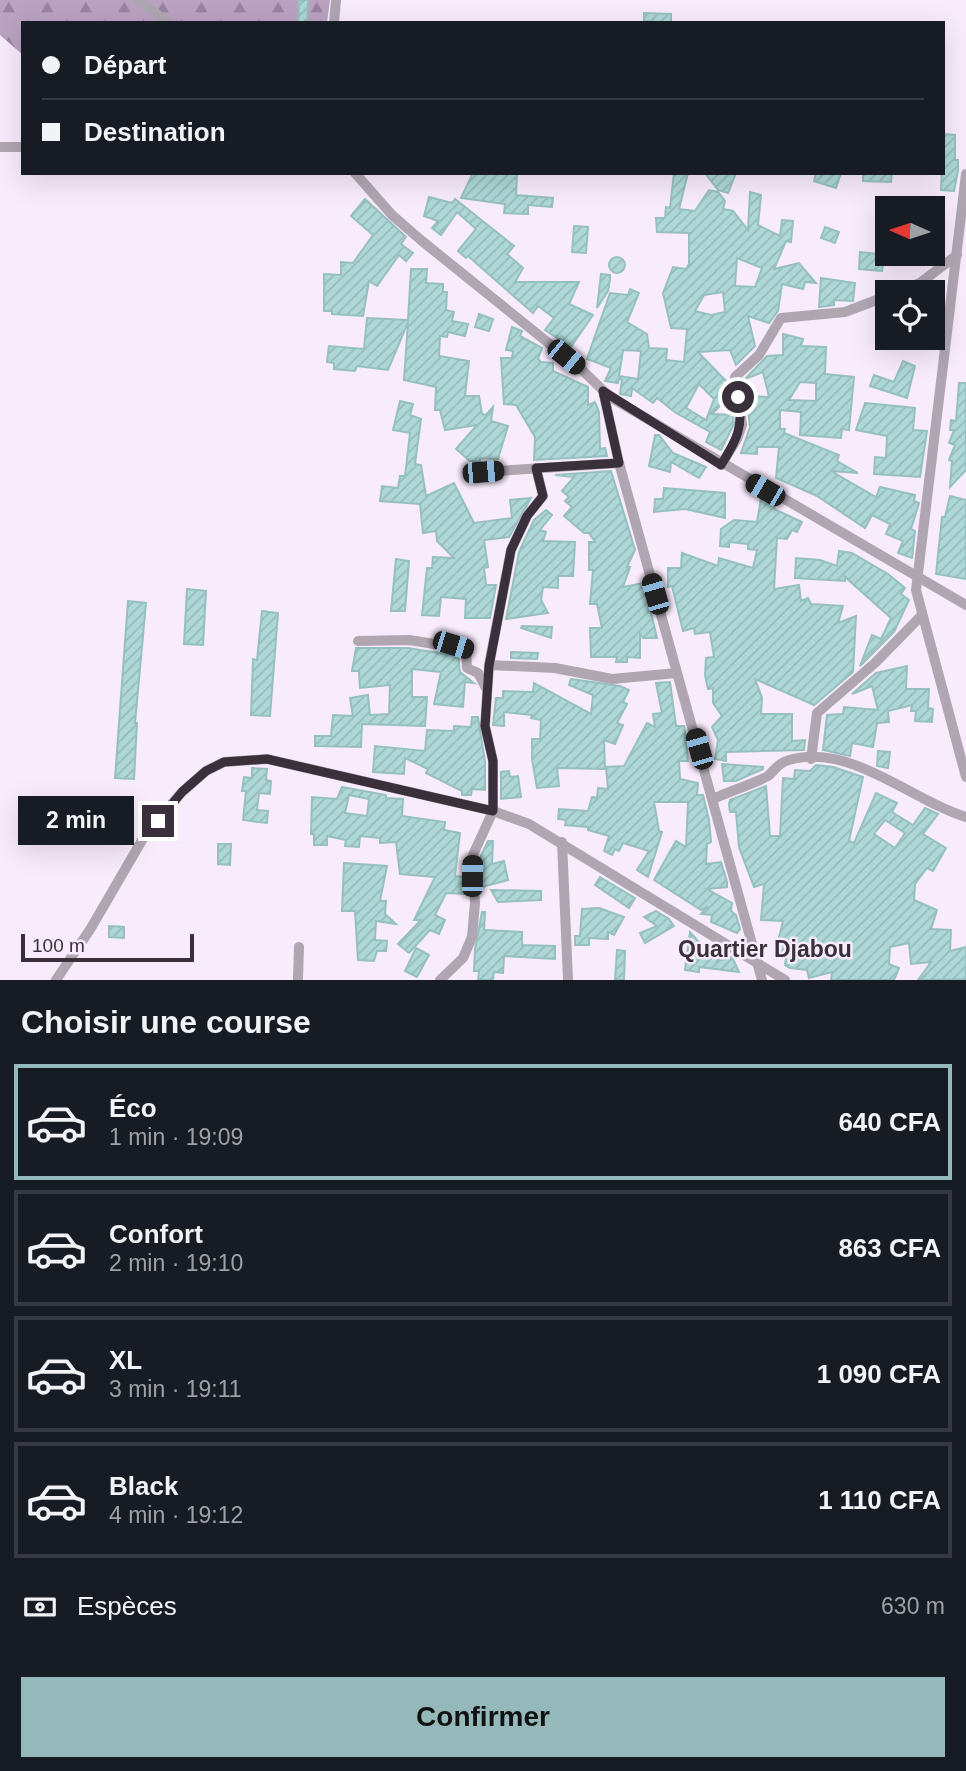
<!DOCTYPE html>
<html lang="fr">
<head>
<meta charset="utf-8">
<style>
	:root { --surface:#171b24; --page:#242831; --text:#f1f3f6; --muted:#9ea1a6; --line:#363941; --accent:#95b8ba }
	body { margin:0; font-family:Helvetica,sans-serif; background:var(--page); color:var(--text); height:100vh; display:flex; flex-direction:column; font-size:26px; white-space:nowrap }
	* { box-sizing:border-box; margin:0 }
	p { font-size:23px; color:var(--muted) }
	.icon { flex:none; width:38px; height:38px; fill:none; stroke:currentColor; stroke-width:2; stroke-linecap:round; stroke-linejoin:round }
	.map { position:relative; height:980px; overflow:hidden }
	.side { display:flex; flex-direction:column; background:var(--surface); flex:1 }
	.side>* { flex:none }
	.banner { position:absolute; left:21px; top:21px; width:924px; height:154px; border-radius:0px; box-shadow:0 7px 28px #0002; display:grid; align-content:center; height:154px; padding:0 21px; background:var(--surface) }
	.needle { width:46px; rotate:273deg }
	.buttons { position:absolute; left:875px; top:196px; display:grid; gap:14px }
	.buttons a { display:grid; place-items:center; width:70px; height:70px; border-radius:0px; background:var(--surface); box-shadow:0 7px 28px #0002; font-size:35px }
	.scale { position:absolute; left:21px; bottom:18px; width:173px; box-sizing:border-box; padding-left:7px; border:4px solid #39303b; border-top:0; font-size:19px; line-height:24px; white-space:nowrap; color:#39303b; -webkit-text-stroke:5px #f8ebfc; paint-order:stroke }
	.end { position:absolute; width:32px; height:32px; margin:-16px; border:9px solid #39303b; background:#fff; box-shadow:0 0 0 4px #fff }
	.from { border-radius:50% }
	.bubble { position:absolute; height:49px; border-radius:0px; background:var(--surface); box-shadow:0 7px 28px #0002; font-size:23px; font-weight:600; line-height:49px; text-align:center }
	.car { position:absolute; width:21px; height:42px; margin:-21px -10px; border-radius:9px; box-shadow:0 0 5px 2px #0007; background:linear-gradient(#222 24%,#8ab4d8 0 40%,#222 0 76%,#8ab4d8 0 86%,#222 0) }
	.banner b { display:flex; align-items:center; gap:24px; height:66px; font-size:26px }
	.banner b+b { border-top:2px solid var(--line) }
	.banner i { width:18px; height:18px; background:var(--text) }
	ul { padding:0; list-style:none }
	li { display:flex; align-items:center; gap:21px; height:116px; margin:0 14px 10px; padding:0 7px; border:4px solid var(--line); border-radius:0px }
	li div { flex:1 }
	li b { display:block; font-size:26px }
	li em { font-style:normal; font-weight:600 }
	li.on { border-color:var(--accent) }
	li>.icon { width:63px; height:63px; stroke-width:1.5 }
	h2 { padding:0 21px; font-size:32px; line-height:84px }
	.pay { display:flex; align-items:center; gap:18px; height:77px; padding:0 21px; font-size:26px }
	.pay p { margin-inline-start:auto }
	.button { display:flex; gap:14px; margin-top:auto; padding:14px 21px }
	.button a { flex:1; height:80px; border-radius:0px; background:var(--accent); color:#111; font-size:28px; font-weight:600; line-height:80px; text-align:center }
	.map>svg:first-child { display:block }
</style>
</head>
<body>
<div class="map">
<svg width="966" height="980" viewBox="0 0 966 980">
	<defs>
		<pattern id="forest-firs" width="22" height="20" patternUnits="userSpaceOnUse" patternTransform="scale(1.75)"><rect width="22" height="20" fill="#baa2c1"/><path d="M5 1l3.5 6h-7zM16 11l3.5 6h-7z" fill="#98849e"/></pattern>
		<pattern id="building-hatch" width="6" height="6" patternUnits="userSpaceOnUse" patternTransform="scale(1.75)"><rect width="6" height="6" fill="#add8d7"/><path d="M-1 1l2-2M0 6l6-6M5 7l2-2" fill="none" stroke="#96bab9"/></pattern>
	</defs>
	<rect width="100%" height="100%" fill="#f8ebfc"/>
	<!-- forest -->
	<polygon fill="url(#forest-firs)" points="0,0 330,0 327,23 23,23 23,55 0,35"/>
	<!-- building -->
	<g fill="url(#building-hatch)" stroke="#96c0bf" stroke-width="2" fill-rule="evenodd">
		<polygon points="299,0 308,0 307,23 298,23"/>
		<polygon points="644,13 671,14 671,23 644,21"/>
		<polygon points="943,134 955,135 955,160 958,160 958,170 954,191 941,190"/>
		<polygon points="473,173 517,173 516,195 553,198 552,207 528,205 528,214 504,213 505,204 461,198"/>
		<path d="M674 173H688L679 209 695 211 709 190 718 192 725 201 723 209 733 211 748 230 750 192 761 195 758 225 780 236 782 220 793 221 791 242 786 241 774 269 799 263 816 283 805 282 803 289 782 284 778 311 769 323 748 316 755 346 736 365 730 350 698 352 728 383 730 396 712 414 733 415 734 424 721 450 706 442 710 432 676 413 657 398 653 403 632 388 631 396 620 394 622 380 619 378 618 383 605 381 611 368 587 359 610 293 628 295 630 289 639 293 627 322 647 334 649 348 667 349 666 360 684 362 687 329 671 328 663 293 673 267 686 269 689 264V233L657 232 656 218H665L666 207 670 208ZM737 258 762 268 755 287 735 286ZM723 292 725 312 711 315 695 311 704 295ZM623 350 641 351 638 379 619 376ZM699 384 714 399 706 420 686 408Z"/>
		<polygon points="705,173 736,173 728,193 718,190"/>
		<polygon points="816,173 841,173 836,188 814,181"/>
		<polygon points="863,173 892,173 891,182 863,181"/>
		<polygon points="429,197 452,203 455,199 514,246 507,254 523,268 515,282 579,282 569,304 593,315 571,347 545,330 554,318 538,306 533,313 468,256 466,258 458,251 476,229 457,212 441,235 432,228 438,221 424,216"/>
		<polygon points="365,199 406,237 401,244 413,253 406,261 399,255 377,286 369,281 363,316 332,314 332,311 324,311 324,274 341,275 341,262 353,263 373,235 351,216"/>
		<polygon points="574,226 588,227 586,253 572,252"/>
		<polygon points="825,227 839,232 835,243 821,238"/>
		<polygon points="878,244 887,245 882,271 859,269 860,252 878,254"/>
		<polygon points="916,254 934,254 934,263 916,262"/>
		<circle cx="617" cy="265" r="8"/>
		<polygon points="411,269 427,269 426,283 443,284 443,292 447,292 446,310 454,312 452,321 468,324 465,336 448,332 447,337 440,336 439,356 469,361 465,396 479,396 482,414 486,415 493,407 491,421 508,426 498,459 480,458 480,462 470,461 456,449 477,425 445,430 440,410 435,410 436,387 404,380 408,322 388,370 357,366 355,371 334,369 334,363 327,362 329,346 364,349 367,318 408,320"/>
		<polygon points="601,274 610,275 610,280 608,291 597,308"/>
		<polygon points="821,278 855,283 853,301 834,300 834,305 819,307"/>
		<polygon points="479,314 493,319 489,331 475,327"/>
		<polygon points="512,327 522,331 520,336 542,348 538,359 541,362 553,363 553,371 588,387 588,405 595,402 599,412 600,449 605,448 607,456 534,460 535,437 516,405 504,404 501,358 512,358 513,351 506,350"/>
		<path d="M783 334 803 339 801 346 826 347 825 374 854 377 849 430 842 429 841 438 800 435 801 412 780 410V429H785L784 433 839 455 837 461 858 473 831 471 876 497 880 487 915 495 914 501 919 503 911 529 915 531 912 558 898 553 903 541 886 534 890 524 872 515 865 528 817 496 776 478 779 447H757V454L741 453 750 427 747 402 754 410 748 396 769 397 763 372 745 379 767 356 783 355ZM800 382 816 383V401L789 400Z"/>
		<polygon points="903,361 915,366 907,398 870,386 874,375 894,382"/>
		<polygon points="959,383 966,383 966,470 950,487 952,461 949,460 955,445 949,443 954,430 950,430 951,420 956,421"/>
		<polygon points="400,401 413,404 410,415 421,419 415,464 421,465 426,496 454,483 474,523 512,518 510,500 531,498 509,537 484,540 488,567 484,568 486,585 496,585 490,618 465,618 466,599 441,597 439,616 422,615 427,568 432,568 433,557 454,558 437,541 436,531 423,533 420,504 380,501 382,486 398,488 400,476 405,476 410,433 393,430"/>
		<polygon points="865,403 915,408 913,430 927,431 920,477 874,474 875,457 886,458 887,436 856,430"/>
		<polygon points="655,435 659,435 673,453 706,467 699,478 671,462 670,472 649,466"/>
		<polygon points="611,471 635,550 627,567 630,567 623,587 644,583 657,638 643,638 640,634 640,658 627,657 627,662 616,662 617,657 591,657 590,628 602,628 597,604 590,604 593,570 589,570 589,542 595,542 589,533 584,533 564,516 572,507 565,501 569,497 562,491 574,477 555,475"/>
		<polygon points="664,488 725,493 725,518 685,509 654,512 655,499 663,499"/>
		<polygon points="950,496 966,500 966,579 936,574 942,517 945,517"/>
		<polygon points="761,498 776,503 774,509 802,522 797,532 792,530 787,539 777,538 774,589 799,585 801,601 808,598 811,604 843,606 838,623 856,616 853,672 814,705 755,679 762,698 761,714 792,714 792,741 805,740 804,750 726,752 726,761 715,759 718,740 712,727 722,716 713,703 713,688 708,689 705,675 706,658 714,657 710,632 695,634 694,628 683,631 672,586 668,587 668,568 681,568 682,553 718,566 719,558 753,568 757,550 748,549 748,544 729,542 729,547 720,546 721,529 734,520 757,522"/>
		<polygon points="546,510 552,515 540,530 546,532 543,541 575,542 573,576 558,576 558,588 543,587 541,600 548,613 506,619 519,552 534,520"/>
		<polygon points="839,551 852,553 888,574 905,588 901,594 909,600 894,632 860,666 872,635 881,639 891,618 845,577 845,581 795,578 796,558 820,560 837,566"/>
		<polygon points="396,559 409,561 405,611 391,611"/>
		<polygon points="187,589 206,591 203,645 184,644"/>
		<polygon points="128,601 146,603 135,723 137,723 134,779 115,778"/>
		<polygon points="262,611 278,613 270,716 251,715 253,659 257,660"/>
		<polygon points="522,626 552,627 551,638 521,628"/>
		<polygon points="356,648 408,648 458,656 460,672 474,683 465,682 463,707 434,704 441,672 412,669 412,697 427,697 425,726 362,724 361,747 315,746 315,736 331,736 333,715 353,716 350,698 368,695 370,715 389,714 390,685 360,688 359,671 352,671"/>
		<polygon points="511,652 538,653 537,659 511,658"/>
		<polygon points="907,666 906,689 929,689 928,708 933,709 932,722 915,721 916,711 911,711 912,705 888,711 889,722 877,723 873,747 852,743 850,756 823,750 827,715 843,714 844,707 878,710 872,686 852,694 876,673"/>
		<polygon points="571,679 620,686 629,690 623,702 627,704 617,723 623,725 615,744 604,740 605,769 557,768 559,786 537,788 532,759 532,739 540,739 541,720 531,718 532,715 504,712 504,726 493,725 496,698 503,698 503,691 533,692 534,683 591,714 593,695 569,685"/>
		<polygon points="670,682 676,726 684,726 685,732 688,761 679,761 680,779 698,783 697,795 703,795 709,820 711,842 707,844 706,864 721,862 727,882 727,887 707,889 732,903 731,911 736,915 740,929 737,933 711,922 712,915 701,914 708,906 701,910 654,880 676,841 686,847 688,802 654,802 659,831 662,832 648,877 637,870 649,851 623,843 619,851 615,849 612,855 604,851 609,836 588,830 588,827 565,825 566,820 558,819 559,809 588,811 592,797 597,798 598,788 608,789 606,767 624,766 647,723 655,727 653,714 662,713 656,683"/>
		<polygon points="472,717 478,717 485,762 485,790 472,789 471,795 462,795 462,791 426,773 428,769 405,758 404,774 373,772 375,746 425,751 427,730 454,731 454,726 471,727"/>
		<polygon points="878,751 890,752 888,768 877,766"/>
		<polygon points="722,764 763,767 763,769 736,781 724,781"/>
		<path d="M816 765 833 767 863 777 849 841 854 843 876 793 897 803 892 812 913 825 925 808 938 814 923 834 946 848 933 871 927 868 915 884 914 900 937 910 931 929 951 930 950 951 966 947V979L918 980 931 962 911 964 909 943 890 947 889 964 899 968 894 980H831L832 972 809 978 807 970 790 968 785 965 786 958 779 957 780 950H776L783 921 761 920 764 884 754 887 739 847 736 812H730L729 804 730 800 766 786 770 836H780L783 778 794 779 795 770 810 771ZM885 820 905 833 895 848 874 834Z"/>
		<polygon points="252,768 267,769 266,780 271,781 270,794 259,793 257,810 268,811 267,823 243,820 246,791 242,791 244,777 252,778"/>
		<polygon points="509,771 510,777 518,776 521,797 501,799 501,772"/>
		<path d="M342 787 386 795V798L403 799 402 816 445 822 444 830 460 833 455 876 465 877 466 894 446 893 435 915 445 920 439 934 430 930 409 953 398 944 421 920H414L435 877 400 874 396 842 380 843V838L360 836 359 847 345 846 346 840 327 836V845H314V834H311L312 797 337 799ZM349 795 369 799 367 816 345 813Z"/>
		<polygon points="488,841 493,841 492,864 504,861 508,880 482,887 480,858"/>
		<polygon points="218,844 231,844 230,865 218,864"/>
		<polygon points="344,863 387,866 380,901 386,901 385,914 396,924 376,921 375,940 387,941 386,951 377,951 374,961 358,960 355,911 342,911"/>
		<polygon points="600,877 635,898 629,908 595,885"/>
		<polygon points="491,890 541,891 541,900 498,902"/>
		<polygon points="599,908 624,917 614,935 608,932 608,939 589,938 589,945 575,945 575,936 580,936 582,909"/>
		<polygon points="656,911 669,919 674,926 645,943 640,933 657,926 644,917"/>
		<polygon points="482,912 485,912 484,930 522,932 522,945 555,946 555,959 504,956 503,973 494,972 493,980 478,980 479,971 474,971 475,949"/>
		<polygon points="109,926 124,927 124,938 109,937"/>
		<polygon points="690,932 705,949 704,953 723,952 717,961 732,957 739,972 699,967 699,972 685,970"/>
		<polygon points="416,948 429,955 417,977 405,971"/>
		<polygon points="617,950 625,951 624,980 615,980"/>
	</g>
	<g fill="none" stroke-linecap="round" stroke-linejoin="round">
		<!-- minor -->
		<g stroke="#afa6b2" stroke-width="10">
			<polyline points="138,0 169,23"/>
			<polyline points="334,23 336,0"/>
			<polyline points="0,147 23,147"/>
			<polyline points="355,173 392,215 422,241 582,370 610,397 966,605"/>
			<polyline points="966,174 916,590 966,777"/>
			<polyline points="898,292 920,283 957,255"/>
			<polyline points="603,391 619,463 762,980"/>
			<polyline points="721,465 737,439 742,425 735,377 759,355 781,318 845,312 887,296"/>
			<polyline points="483,472 619,463"/>
			<polyline points="358,641 409,640 466,649 467,668 478,673 486,688"/>
			<polyline points="489,665 555,668 612,679 677,673"/>
			<polyline points="811,759 817,713 875,663 921,616"/>
			<path d="M713 799C725 793 761 781 768 776 776 769 778 763 789 760 850 742 912 801 966 817"/>
			<polyline points="562,842 568,980"/>
			<polyline points="56,980 91,928 145,835 182,792 206,771 224,762 267,759 493,811 529,824 785,980"/>
			<polyline points="298,980 299,947"/>
			<polyline points="440,980 463,958 472,937 475,903 472,857 493,811 493,761 485,726 489,665 511,550 527,516 543,496 536,468"/>
		</g>
	</g>
	<g fill="none" stroke-linecap="round" stroke-linejoin="round">
		<!-- route -->
		<path stroke="#39303b" stroke-width="9" d="M158 821 182 792 206 771 224 762 267 759 493 811V761L485 726 489 666 511 550 527 516 543 496 536 468 619 463 603 391 721 465C737 440 744 426 738 397"/>
	</g>
	<g text-anchor="middle" stroke-width="5" stroke-linejoin="round" paint-order="stroke">
		<!-- neighbourhood labels -->
		<g font-size="23" font-weight="bold" fill="#39303b" stroke="#f8ebfc">
			<text x="765" y="957">Quartier Djabou</text>
		</g>
	</g>
</svg>
<div class="buttons">
<a><svg class="needle" viewBox="-14 -14 28 28"><path d="M0-13l5 13h-10z" fill="#e53935"/><path d="M0 13l5-13h-10z" fill="#9ea1a6"/></svg></a>
<a><svg class="icon" aria-label="locate" viewBox="0 0 24 24"><circle cx="12" cy="12" r="6"/><path d="M12 2v4M12 18v4M2 12h4M18 12h4"/></svg></a>
</div>
<div class="scale">100 m</div>
<i class="end from" style="left:738px;top:397px"></i>
<i class="end" style="left:158px;top:821px"></i>
<div class="bubble" style="left:18px;top:796px;width:116px">2 min</div>
<i class="car" style="left:566px;top:357px;rotate:129deg"></i>
<i class="car" style="left:483px;top:472px;rotate:85deg"></i>
<i class="car" style="left:765px;top:490px;rotate:300deg"></i>
<i class="car" style="left:655px;top:594px;rotate:344deg"></i>
<i class="car" style="left:453px;top:645px;rotate:107deg"></i>
<i class="car" style="left:699px;top:749px;rotate:344deg"></i>
<i class="car" style="left:472px;top:876px;rotate:1deg"></i>
<div class="banner">
<b><i class="from"></i>Départ</b>
<b><i></i>Destination</b>
</div>
</div>
<section class="side">
<h2>Choisir une course</h2>
<ul>
<li class="on"><svg class="icon" aria-label="car" viewBox="0 0 24 24"><path d="M5 17H2v-5l4-1 3-4h7l3 4 3 1v5h-3M9 17h6M6 11h13"/><circle cx="7" cy="17" r="2"/><circle cx="17" cy="17" r="2"/></svg><div><b>Éco</b><p>1 min · 19:09</p></div><em>640 CFA</em></li>
<li><svg class="icon" aria-label="car" viewBox="0 0 24 24"><path d="M5 17H2v-5l4-1 3-4h7l3 4 3 1v5h-3M9 17h6M6 11h13"/><circle cx="7" cy="17" r="2"/><circle cx="17" cy="17" r="2"/></svg><div><b>Confort</b><p>2 min · 19:10</p></div><em>863 CFA</em></li>
<li><svg class="icon" aria-label="car" viewBox="0 0 24 24"><path d="M5 17H2v-5l4-1 3-4h7l3 4 3 1v5h-3M9 17h6M6 11h13"/><circle cx="7" cy="17" r="2"/><circle cx="17" cy="17" r="2"/></svg><div><b>XL</b><p>3 min · 19:11</p></div><em>1 090 CFA</em></li>
<li><svg class="icon" aria-label="car" viewBox="0 0 24 24"><path d="M5 17H2v-5l4-1 3-4h7l3 4 3 1v5h-3M9 17h6M6 11h13"/><circle cx="7" cy="17" r="2"/><circle cx="17" cy="17" r="2"/></svg><div><b>Black</b><p>4 min · 19:12</p></div><em>1 110 CFA</em></li>
</ul>
<div class="pay"><svg class="icon" aria-label="cash" viewBox="0 0 24 24"><path d="M3 7h18v10H3z"/><circle cx="12" cy="12" r="2"/></svg>Espèces<p>630 m</p></div>
<div class="button"><a>Confirmer</a></div>
</section>
</body>
</html>
